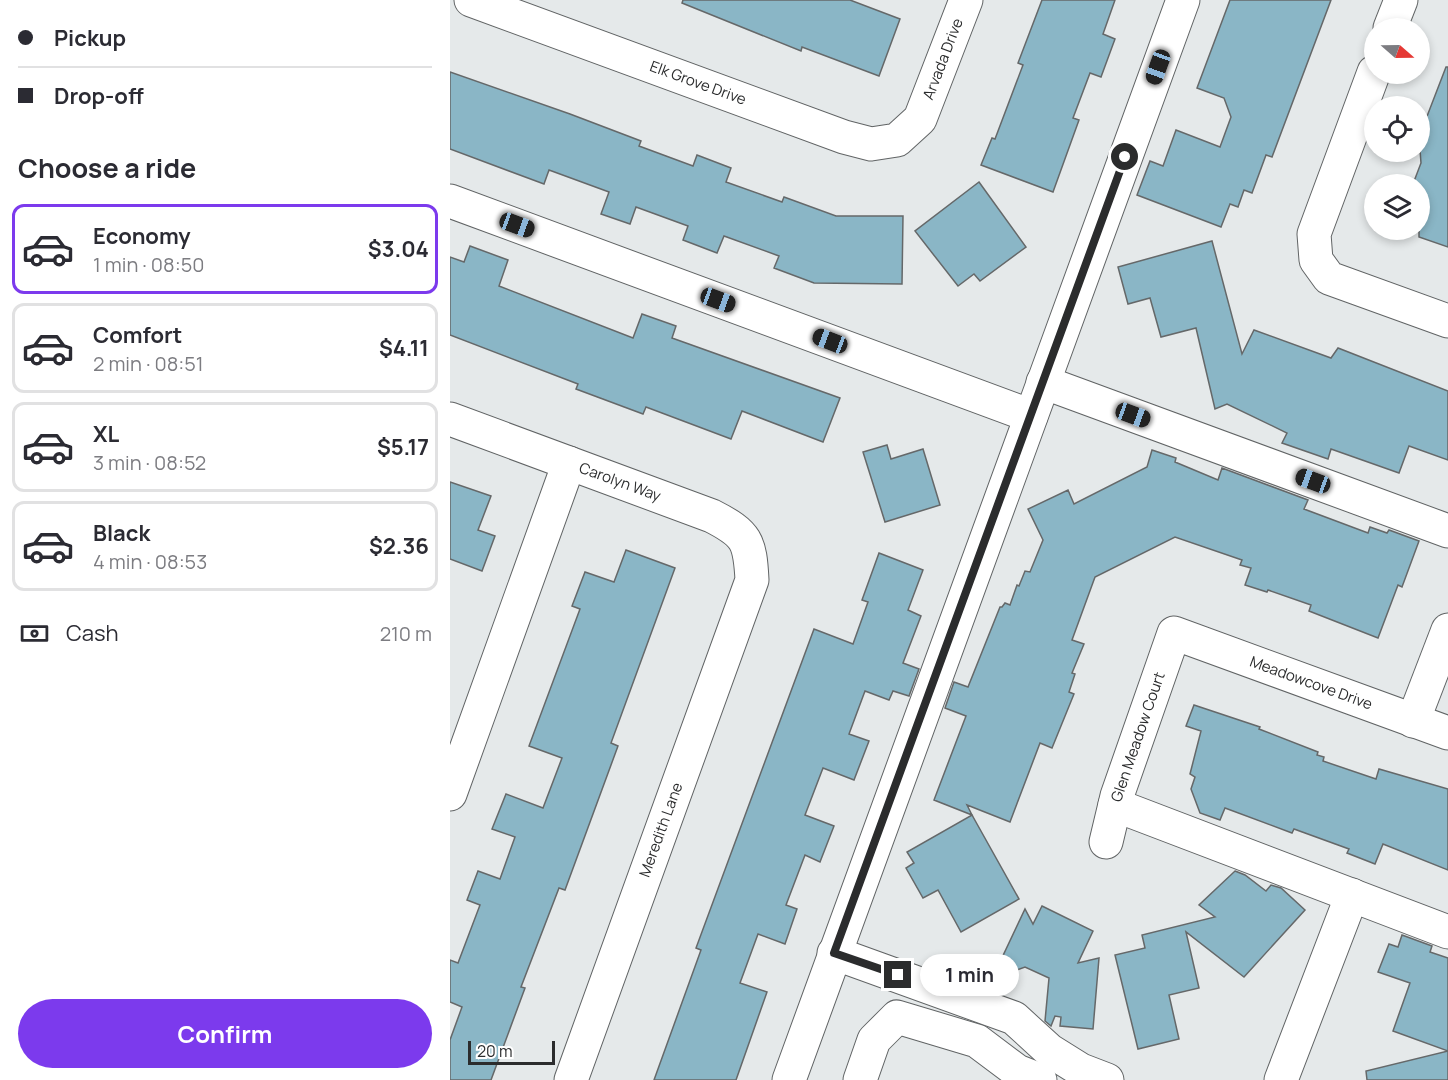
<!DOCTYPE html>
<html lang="en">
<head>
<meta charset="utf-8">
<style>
	:root { --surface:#fff; --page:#f7f7f7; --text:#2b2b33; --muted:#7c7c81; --line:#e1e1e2; --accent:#7c3aed }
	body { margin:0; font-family:Manrope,sans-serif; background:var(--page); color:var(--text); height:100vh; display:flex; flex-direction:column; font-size:22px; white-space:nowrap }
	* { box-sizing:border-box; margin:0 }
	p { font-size:20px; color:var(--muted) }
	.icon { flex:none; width:33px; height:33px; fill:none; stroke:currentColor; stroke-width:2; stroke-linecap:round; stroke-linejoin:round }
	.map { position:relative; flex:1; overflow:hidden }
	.panel { display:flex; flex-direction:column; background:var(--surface); width:450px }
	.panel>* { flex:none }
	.top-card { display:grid; align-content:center; height:132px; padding:0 18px; background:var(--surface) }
	.needle { width:39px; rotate:110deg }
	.tools { position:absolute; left:914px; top:18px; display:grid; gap:12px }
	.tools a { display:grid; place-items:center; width:66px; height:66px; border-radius:50%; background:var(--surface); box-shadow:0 3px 9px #0003; font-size:30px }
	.scale { position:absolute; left:18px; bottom:15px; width:87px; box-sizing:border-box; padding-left:6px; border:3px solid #2b2c2d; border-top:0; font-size:16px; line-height:21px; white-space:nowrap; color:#2b2c2d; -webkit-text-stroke:4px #fff; paint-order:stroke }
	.end { position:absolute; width:27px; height:27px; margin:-14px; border:8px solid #2b2c2d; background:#fff; box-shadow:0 0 0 3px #fff }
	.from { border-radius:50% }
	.bubble { position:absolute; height:42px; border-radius:21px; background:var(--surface); box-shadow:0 3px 9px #0003; font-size:20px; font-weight:700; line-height:42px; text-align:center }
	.car { position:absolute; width:18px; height:36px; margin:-18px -9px; border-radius:8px; box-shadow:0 0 4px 2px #0007; background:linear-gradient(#222 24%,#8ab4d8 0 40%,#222 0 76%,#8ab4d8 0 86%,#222 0) }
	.top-card b { display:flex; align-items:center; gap:21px; height:57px; font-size:22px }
	.top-card b+b { border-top:2px solid var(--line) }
	.top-card i { width:15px; height:15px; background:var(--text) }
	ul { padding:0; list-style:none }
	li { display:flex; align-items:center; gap:18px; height:90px; margin:0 12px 9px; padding:0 6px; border:3px solid var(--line); border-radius:12px }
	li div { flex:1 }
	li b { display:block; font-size:22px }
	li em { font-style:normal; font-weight:700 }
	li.active { border-color:var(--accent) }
	li>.icon { width:54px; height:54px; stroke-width:1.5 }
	h2 { padding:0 18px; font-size:27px; line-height:72px }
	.pay { display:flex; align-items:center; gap:15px; height:66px; padding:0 18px; font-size:22px }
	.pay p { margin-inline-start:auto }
	.action { display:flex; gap:12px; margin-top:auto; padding:12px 18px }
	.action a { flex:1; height:69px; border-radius:36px; background:var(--accent); color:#fff; font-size:24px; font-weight:700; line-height:69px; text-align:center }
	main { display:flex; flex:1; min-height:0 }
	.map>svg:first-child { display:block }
</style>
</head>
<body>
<main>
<section class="panel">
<div class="top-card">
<b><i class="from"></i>Pickup</b>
<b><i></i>Drop-off</b>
</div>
<h2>Choose a ride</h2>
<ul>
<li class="active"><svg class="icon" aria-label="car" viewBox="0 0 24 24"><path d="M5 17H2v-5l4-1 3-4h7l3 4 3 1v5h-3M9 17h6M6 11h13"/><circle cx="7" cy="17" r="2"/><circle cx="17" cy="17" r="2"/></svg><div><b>Economy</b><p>1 min · 08:50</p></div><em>$3.04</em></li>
<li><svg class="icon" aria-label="car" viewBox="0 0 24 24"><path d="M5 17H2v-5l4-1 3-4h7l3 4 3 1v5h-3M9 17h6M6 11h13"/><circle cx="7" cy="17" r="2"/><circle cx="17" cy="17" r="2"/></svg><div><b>Comfort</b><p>2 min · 08:51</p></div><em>$4.11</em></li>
<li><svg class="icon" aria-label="car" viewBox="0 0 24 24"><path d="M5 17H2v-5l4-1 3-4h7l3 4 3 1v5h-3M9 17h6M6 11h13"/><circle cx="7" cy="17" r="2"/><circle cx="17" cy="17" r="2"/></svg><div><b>XL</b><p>3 min · 08:52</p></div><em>$5.17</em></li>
<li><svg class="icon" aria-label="car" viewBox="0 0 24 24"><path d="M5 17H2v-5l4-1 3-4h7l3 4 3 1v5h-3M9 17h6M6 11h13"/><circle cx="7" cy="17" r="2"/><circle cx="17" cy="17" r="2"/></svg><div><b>Black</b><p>4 min · 08:53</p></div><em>$2.36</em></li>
</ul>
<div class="pay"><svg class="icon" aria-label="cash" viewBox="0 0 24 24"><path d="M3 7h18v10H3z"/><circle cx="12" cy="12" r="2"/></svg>Cash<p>210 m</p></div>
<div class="action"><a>Confirm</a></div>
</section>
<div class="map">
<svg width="998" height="1080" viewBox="0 0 998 1080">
	<rect width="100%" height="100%" fill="#e5e9ea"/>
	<!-- building -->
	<g fill="#8ab6c6" stroke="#656869" stroke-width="1.5">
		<polygon points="233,0 400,0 450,19 429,76 352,47 351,51 232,3"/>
		<polygon points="592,0 665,0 653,34 665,39 651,77 640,73 623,118 629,120 603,192 531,165 542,138 545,139 573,65 568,63"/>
		<polygon points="780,0 881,0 822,157 816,155 802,193 794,190 788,207 780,204 771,227 687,195 700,161 713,166 726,130 770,147 781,117 774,98 747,88"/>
		<polygon points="996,67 998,67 998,247 969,237 969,184 963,184 971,163 969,137"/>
		<polygon points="0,72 120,114 191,141 189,146 243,166 247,155 281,168 276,182 332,202 334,197 386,216 453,216 452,284 364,283 324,268 329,256 274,236 267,253 233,240 238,226 186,207 180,224 151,214 159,192 99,170 94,184 0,149"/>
		<polygon points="529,182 576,247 530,281 524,274 508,286 465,231"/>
		<polygon points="762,241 792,354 804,330 881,358 888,348 998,391 998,460 959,446 949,473 881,449 878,459 832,443 837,433 777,404 765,409 746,328 711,337 700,298 678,304 668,267"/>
		<polygon points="20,246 58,260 49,286 183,338 192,314 226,326 222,338 390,398 373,442 292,411 281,439 196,407 193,414 126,389 128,384 0,335 0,257 14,262"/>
		<polygon points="437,445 441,459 473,449 490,505 435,522 413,452"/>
		<polygon points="702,450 726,458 725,462 768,480 772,468 858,500 854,509 918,533 920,527 937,533 939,530 969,541 952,587 948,585 928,638 859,611 861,605 818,590 817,592 795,585 801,568 790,565 792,560 725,537 645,577 622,640 634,644 622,673 625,674 619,692 624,694 602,748 590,743 560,822 517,805 522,815 484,800 516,716 495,708 504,682 518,687 550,607 552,607 555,603 560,605 567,585 569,586 575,571 580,572 593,540 578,509 618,490 624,504 697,467"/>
		<polygon points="0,482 41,496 28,530 45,536 32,571 0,559"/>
		<polygon points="176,550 225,568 161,743 168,746 115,890 109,888 71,987 75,988 41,1080 0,1080 0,1040 12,1007 0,1002 0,960 8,963 30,905 17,900 28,871 50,879 65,837 42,829 56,794 93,808 112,758 79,746 130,609 122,606 135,572 164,582"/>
		<polygon points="429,553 473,570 458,610 471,616 453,663 469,669 459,696 443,691 439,700 415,691 399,734 419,741 404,780 373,768 355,815 384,826 370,862 355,855 336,905 347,909 335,944 308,934 290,983 317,992 286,1080 204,1080 251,950 246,948 364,629 403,644 418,602 412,600"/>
		<polygon points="744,705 810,727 809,729 868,752 867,755 874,757 873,761 926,779 929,769 998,789 998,870 933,844 925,864 897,853 899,849 844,829 842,833 775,808 770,820 750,813 741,789 745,777 740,774 751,731 736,726"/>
		<polygon points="522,815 569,899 511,932 488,890 473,898 456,868 464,863 457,852"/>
		<polygon points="785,871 795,875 816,891 821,885 831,888 855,910 794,977 736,932 749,988 719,995 729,1039 688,1049 665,955 695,948 692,935 765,917 749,905"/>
		<polygon points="592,906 643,931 628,963 649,958 643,1029 610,1026 611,1017 605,1016 601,1026 595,1021 599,978 575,967 567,970 550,962 575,909 583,924"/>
		<polygon points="952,935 982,946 980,952 998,958 998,1051 943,1031 960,983 928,972 939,944 948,947"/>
		<polygon points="998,1051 998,1080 917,1080 916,1071"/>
	</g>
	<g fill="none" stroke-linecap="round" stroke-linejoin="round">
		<!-- minor casing -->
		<g stroke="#616465" stroke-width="35">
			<g id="minor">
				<polyline points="21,0 394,137 421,144 447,140 470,119 516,0"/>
				<polyline points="940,28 951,0"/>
				<polyline points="924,72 864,234 866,260 879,278 998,321"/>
				<polyline points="0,201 581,416"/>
				<polyline points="593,382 998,531"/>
				<path d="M0 419 262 516C297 534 300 541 302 580L121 1080"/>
				<polyline points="963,721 998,630"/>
				<polyline points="0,794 119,463"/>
				<polyline points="665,805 998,932"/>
				<polyline points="656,842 667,796 724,633 998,733"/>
				<polyline points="384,953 564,1018 599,1050 631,1070 657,1080"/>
				<polyline points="339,1080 733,0"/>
				<polyline points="410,1080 424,1040 447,1017 527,1041 567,1071 590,1080"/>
				<polyline points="831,1080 902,895"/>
			</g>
		</g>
		<!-- minor -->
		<use href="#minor" stroke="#fff" stroke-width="33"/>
	</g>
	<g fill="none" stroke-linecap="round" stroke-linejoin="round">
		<!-- route -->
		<polyline stroke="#2b2c2d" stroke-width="8" points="448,975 384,953 675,157"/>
	</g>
	<g text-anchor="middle" stroke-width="6" stroke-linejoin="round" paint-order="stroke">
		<!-- street labels -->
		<g font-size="15" fill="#2b2c2d" stroke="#fff">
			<text transform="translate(493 59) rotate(-69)" y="5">Arvada Drive</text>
			<text transform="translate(248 83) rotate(20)" y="5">Elk Grove Drive</text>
			<text transform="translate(170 482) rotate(20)" y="5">Carolyn Way</text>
			<text transform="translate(861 683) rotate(20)" y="5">Meadowcove Drive</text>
			<text transform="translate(688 737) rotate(-71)" y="5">Glen Meadow Court</text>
			<text transform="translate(211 830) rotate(-70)" y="5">Meredith Lane</text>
		</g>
	</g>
</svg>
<div class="tools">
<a><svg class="needle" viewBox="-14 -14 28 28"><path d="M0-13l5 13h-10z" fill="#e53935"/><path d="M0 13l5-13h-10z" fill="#7c7c81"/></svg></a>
<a><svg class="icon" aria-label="locate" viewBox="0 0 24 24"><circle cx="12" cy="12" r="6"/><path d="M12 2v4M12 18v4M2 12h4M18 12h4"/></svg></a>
<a><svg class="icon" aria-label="layers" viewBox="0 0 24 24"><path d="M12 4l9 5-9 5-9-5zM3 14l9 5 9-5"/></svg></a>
</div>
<div class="scale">20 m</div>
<i class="end from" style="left:675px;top:157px"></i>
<i class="end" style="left:448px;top:975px"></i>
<div class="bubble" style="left:470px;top:954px;width:99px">1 min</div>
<i class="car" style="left:708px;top:67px;rotate:200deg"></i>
<i class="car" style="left:67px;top:225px;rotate:110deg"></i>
<i class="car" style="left:268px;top:300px;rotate:110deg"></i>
<i class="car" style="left:380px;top:341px;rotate:291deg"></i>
<i class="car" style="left:683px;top:415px;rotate:110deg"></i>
<i class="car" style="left:863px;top:481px;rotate:290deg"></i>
</div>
</main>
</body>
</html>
